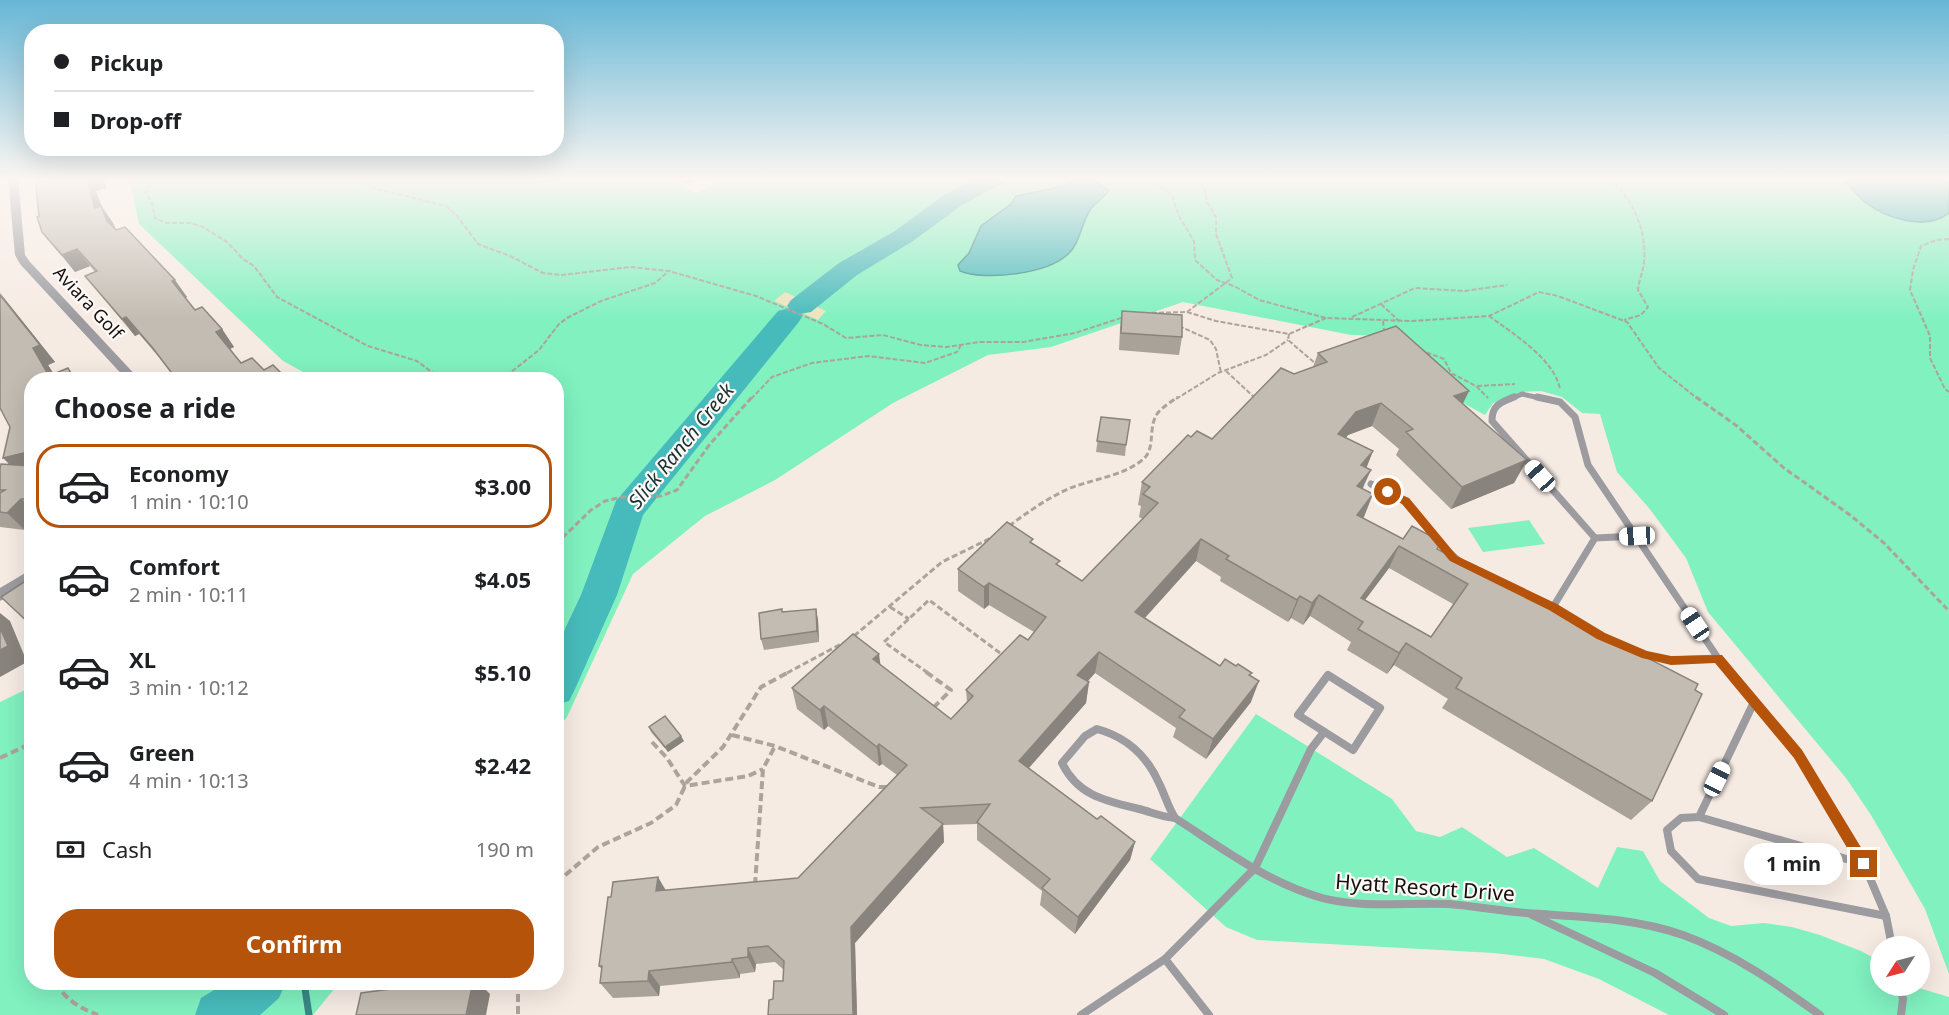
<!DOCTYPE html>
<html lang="en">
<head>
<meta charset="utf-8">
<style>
	:root { --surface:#fff; --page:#f6f6f6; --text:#202124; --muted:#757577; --line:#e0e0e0; --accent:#b45309 }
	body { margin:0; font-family:"Noto Sans",sans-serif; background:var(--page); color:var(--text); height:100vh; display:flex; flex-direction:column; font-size:22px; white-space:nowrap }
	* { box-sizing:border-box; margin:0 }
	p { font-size:20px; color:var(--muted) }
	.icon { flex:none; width:33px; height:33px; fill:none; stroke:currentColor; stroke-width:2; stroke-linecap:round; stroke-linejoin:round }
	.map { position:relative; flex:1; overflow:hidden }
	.side { position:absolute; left:24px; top:372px; width:540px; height:618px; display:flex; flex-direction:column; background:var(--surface); border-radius:24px; box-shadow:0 6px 24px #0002 }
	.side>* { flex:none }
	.hud { position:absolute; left:24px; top:24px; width:540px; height:132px; border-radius:24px; box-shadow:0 6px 24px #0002; display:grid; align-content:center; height:132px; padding:0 30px; background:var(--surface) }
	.needle { width:39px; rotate:234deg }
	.buttons { position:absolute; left:1870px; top:936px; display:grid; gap:12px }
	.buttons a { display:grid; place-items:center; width:60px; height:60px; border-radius:50%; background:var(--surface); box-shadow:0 6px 24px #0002; font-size:30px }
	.end { position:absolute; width:27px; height:27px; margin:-14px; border:8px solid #b45309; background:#fff; box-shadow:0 0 0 3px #fff }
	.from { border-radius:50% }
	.bubble { position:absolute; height:42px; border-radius:21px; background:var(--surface); box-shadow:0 6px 24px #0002; font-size:20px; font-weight:700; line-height:42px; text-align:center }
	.car { position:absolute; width:18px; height:36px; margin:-18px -9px; border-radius:8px; box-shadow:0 0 4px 2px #0007; background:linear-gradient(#fff 24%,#345 0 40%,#fff 0 76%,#345 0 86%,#fff 0) }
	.hud b { display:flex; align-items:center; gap:21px; height:57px; font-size:22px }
	.hud b+b { border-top:2px solid var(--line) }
	.hud i { width:15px; height:15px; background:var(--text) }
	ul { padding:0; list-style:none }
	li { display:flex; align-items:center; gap:18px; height:84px; margin:0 12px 9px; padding:0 18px; border:3px solid transparent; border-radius:24px }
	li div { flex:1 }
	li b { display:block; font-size:22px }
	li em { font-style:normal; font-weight:700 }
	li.on { border-color:var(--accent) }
	li>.icon { width:54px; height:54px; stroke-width:1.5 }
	h2 { padding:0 30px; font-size:27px; line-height:72px }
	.pay { display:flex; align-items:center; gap:15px; height:66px; padding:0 30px; font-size:22px }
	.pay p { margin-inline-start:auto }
	.primary-button { display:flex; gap:12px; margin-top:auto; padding:12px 30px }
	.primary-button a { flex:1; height:69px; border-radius:24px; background:var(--accent); color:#fff; font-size:24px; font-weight:700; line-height:69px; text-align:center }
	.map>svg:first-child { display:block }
</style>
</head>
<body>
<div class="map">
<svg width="1949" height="1015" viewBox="0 0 1949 1015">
	<rect width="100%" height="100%" fill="#f6ebe3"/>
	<!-- green -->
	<g fill="#81f1c0">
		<polygon points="129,178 665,178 697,193 727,178 1949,178 1949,974 1925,909 1871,815 1846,778 1708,612 1686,558 1649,508 1617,472 1600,414 1582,413 1562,397 1541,391 1521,392 1493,403 1485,415 1463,403 1400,336 1351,335 1183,302 1051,347 988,355 893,403 775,480 705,516 633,574 567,717 557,730 556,380 316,379 283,361 139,224"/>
		<polygon points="1529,520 1545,544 1483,552 1468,528"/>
		<polygon points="31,687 32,982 339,983 313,1015 0,1015 0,702"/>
		<polygon points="1256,714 1392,799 1416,831 1440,837 1462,827 1507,857 1534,848 1598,888 1617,847 1643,851 1660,881 1709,918 1731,926 1764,923 1792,927 1820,935 1861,951 1881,962 1881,986 1912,986 1949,997 1949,1015 1669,1015 1599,979 1544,959 1494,953 1257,940 1226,927 1150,859"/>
	</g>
	<!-- sand -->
	<polygon fill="#ede3be" points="785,292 826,311 818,320 774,301"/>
	<!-- water -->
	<g fill="#47bbbb" stroke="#388887" stroke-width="1.5">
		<path d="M1842 178H1949V213C1925 231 1887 219 1865 202 1857 195 1850 186 1842 178Z"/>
		<path d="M1083 179 1092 180 1109 190C1104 199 1095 202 1090 210 1081 224 1080 244 1067 255 1046 274 985 281 960 271L958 265 969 253 981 226 1011 204 1016 196 1064 186 1070 181Z"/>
	</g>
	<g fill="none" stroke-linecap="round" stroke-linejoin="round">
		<!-- stream -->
		<polyline stroke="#388887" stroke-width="7" points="304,982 309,1015"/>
		<!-- river -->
		<g fill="#47bbbb" fill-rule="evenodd">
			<polygon points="977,178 1006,178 1003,183 962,205 913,241 857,275 811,312 800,314 802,317 798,323 643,515 617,595 575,689 569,701 556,705 556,648 581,595 616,501 778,311 789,308 787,306 791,300 839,263 895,231 944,195"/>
			<polygon points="227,982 286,982 279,998 260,1015 195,1015 201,998"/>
		</g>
		<!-- path-far2 -->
		<g stroke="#aca39d" stroke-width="2" stroke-dasharray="5 2" stroke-linecap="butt">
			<polyline points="154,178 145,192 152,203 155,218 166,223 191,223 203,227 227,242 243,259 254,266 277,297 368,346 417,361 442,380"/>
			<polyline points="360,178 373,188 446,206 457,216 478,244 510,256 543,273 562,275 630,267 669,271 756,296 823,324 846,338 883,335 921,345 946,347 980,342 1023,342 1075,333 1124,317"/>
			<polyline points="1150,178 1172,196 1179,216 1194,241 1195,260 1217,280 1236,287 1259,300 1326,318 1412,321 1489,316 1539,292 1558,296 1627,322 1659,368 1698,399"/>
			<path d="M1610 178C1633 200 1647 230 1644 262 1643 272 1639 280 1638 290L1648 307 1641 315 1624 320"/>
			<polyline points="1949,239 1936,240 1921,246 1913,270 1910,290 1930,336 1930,358 1945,389 1949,392"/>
			<polyline points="1381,304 1399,321"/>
			<polyline points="1187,312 1232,278 1216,234 1216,217 1207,202 1205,190 1198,178"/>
			<polyline points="1145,313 1187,312 1216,321 1289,334 1326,318"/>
			<path d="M1489 316C1512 333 1556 360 1560 390"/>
			<polyline points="1352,317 1415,288 1464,291 1507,285"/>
			<polyline points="1383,321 1384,330"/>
			<polyline points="1179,326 1210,340 1216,349 1221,373"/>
			<polyline points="1289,334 1288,340 1316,364"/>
			<polyline points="1420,350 1444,359 1451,373 1476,386 1488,398"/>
			<polyline points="1226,371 1255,398"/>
			<polyline points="501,380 539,350 559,324 567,318 601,301 655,283 669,271"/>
			<polyline points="1477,386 1515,384"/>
			<polyline points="751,399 772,377 812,363 868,356 925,363 957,352 961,345"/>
			<polyline points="1176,399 1218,373 1266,355 1288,340"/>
		</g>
		<!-- path-far1 -->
		<g stroke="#aca39d" stroke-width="3" stroke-dasharray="6 3" stroke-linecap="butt">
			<polyline points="1696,397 1737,426 1784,468 1850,515 1884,543 1949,611"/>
			<path d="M1009 526C1028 512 1046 499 1068 489 1092 479 1120 477 1141 461 1157 450 1147 430 1157 414 1162 407 1171 402 1178 397"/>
			<polyline points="556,544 591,510 605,501 623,497 661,496 677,490 710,444 752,397"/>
			<polyline points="890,607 909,619"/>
			<polyline points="854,636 942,562 991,538"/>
			<polyline points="787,673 843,643"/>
			<polyline points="928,673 884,642 929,600 1004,656"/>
		</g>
		<!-- path -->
		<g stroke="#aca39d" stroke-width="4" stroke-dasharray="8 4" stroke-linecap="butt">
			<polyline points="926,672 951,690 933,708"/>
			<polyline points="732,735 775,746 879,787 889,787"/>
			<polyline points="652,742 667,758 685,786 748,776 763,769"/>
			<polyline points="0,758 32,743"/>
			<polyline points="556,883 598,847 651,823 676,805 687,782 723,747 761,687 789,672"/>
			<polyline points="755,885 763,769 775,746"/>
			<path d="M56 982C65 1000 80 1008 98 1015"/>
			<polyline points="518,982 518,1015"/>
		</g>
		<!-- service-far2 -->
		<polyline stroke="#9b9ba0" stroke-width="5" points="1511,399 1522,394 1544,399"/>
		<!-- service-far1 -->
		<g stroke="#9b9ba0" stroke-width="7">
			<path d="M1514 397C1500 403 1492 405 1492 421L1595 538 1553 607 1586 627"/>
			<polyline points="1537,397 1560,402 1575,417 1588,465 1718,658 1731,673"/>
			<polyline points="1371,484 1405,501 1442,546 1459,561"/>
			<polyline points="1595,538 1637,536"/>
			<polyline points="1469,566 1553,607"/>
			<polyline points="1615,642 1646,655 1670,660 1718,658"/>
		</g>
		<!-- service -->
		<g stroke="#9b9ba0" stroke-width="8">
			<polyline points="1729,672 1798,754 1864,864 1886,916 1892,946"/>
			<polygon points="1328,675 1380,708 1353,750 1298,715"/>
			<polyline points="1754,702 1699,817 1681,818 1667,830 1671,851 1698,879 1886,916"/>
			<path d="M1097 729C1126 737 1147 756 1159 783 1165 795 1168 807 1175 818 1162 817 1151 812 1139 809 1106 801 1078 796 1062 763L1085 736Z"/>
			<polyline points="1699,817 1864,864"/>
			<path d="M1175 818C1222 848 1268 883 1322 898 1364 909 1407 902 1449 904 1475 906 1500 911 1526 913 1579 917 1632 917 1683 935 1733 953 1777 984 1820 1015"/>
			<polyline points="1532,915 1655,973 1724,1015"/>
			<polyline points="1900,986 1903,999 1901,1015"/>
			<polyline points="1081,1015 1165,959"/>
			<polyline points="1209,1015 1165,959 1255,868 1311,749 1324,732"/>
		</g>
		<!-- minor -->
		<g fill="#9b9ba0" fill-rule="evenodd">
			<polygon points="8,178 18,178 25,255 30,262 140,380 127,380 20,264 15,255"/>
			<polygon points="32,569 32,583 0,601 0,588"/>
		</g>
	</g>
	<!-- wall -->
	<g fill="#a8a299" fill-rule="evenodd">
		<polygon points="35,178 104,178 106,188 96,191 102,207 113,223 116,230 187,297 185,298 195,310 222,329 234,347 229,349 241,363 264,370 288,380 163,362 139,334 135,336 99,293 85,276 95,272 90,266 75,272 42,232"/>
		<polygon points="675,178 698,178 687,184"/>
		<polygon points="0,293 55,362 48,365 54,374 78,380 32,380 32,523 25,530 0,527 0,468 8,464 10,427"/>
		<polygon points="1122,311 1182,337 1179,355 1119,350 1120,328"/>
		<path d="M1318 353 1469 391 1462 404 1527 460 1514 483 1451 509 1396 455 1399 449 1372 426 1348 435 1346 438 1373 451 1366 468 1363 489 1364 517 1363 518 1403 539 1438 550 1695 690 1652 801 1631 820 1442 708 1448 699 1394 665 1387 674 1347 650 1351 642 1310 616 1303 625 1291 618 1288 622 1220 581 1221 577 1196 561 1145 618 1220 666 1250 676 1251 702 1206 759 1173 737 1176 728 1095 673 1088 681 1089 682 1086 703 1029 768 1097 819 1135 842 1130 860 1075 934 1040 905 1042 891 977 840V824L943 825 944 842 855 943 857 1015H768L773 999 783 981 784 970 775 962 756 964 755 972 740 974V978L660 986 659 996 613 998 600 983 602 970 599 966 665 890 798 878 897 775 882 764 879 766 828 726 824 730 797 709 792 688 881 665 951 719 967 703 966 690 1028 640 1034 632 989 605 984 609 958 591V569L1033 544 1059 566 1082 581 1143 519 1139 517 1141 506 1138 505 1142 482 1191 437 1212 439 1294 374 1313 367ZM1389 568 1453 604 1431 637 1365 600Z"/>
		<polygon points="1101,417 1126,445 1125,456 1096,452"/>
		<polygon points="816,609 818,620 819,642 764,650 761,639 783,612"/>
		<polygon points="649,727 684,741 668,752 651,732"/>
	</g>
	<!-- shaded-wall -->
	<g fill="#88847d">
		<polygon points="86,178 104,178 106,188 96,191 102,207 113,223 120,238 95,208"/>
		<polygon points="686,178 698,178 687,184"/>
		<polygon points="77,249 90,266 75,272 62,255"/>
		<polygon points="175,280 187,297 184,299 172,281"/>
		<polygon points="0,293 55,362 48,365 57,380 49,376"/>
		<polygon points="126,317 139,334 135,336 122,319"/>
		<polygon points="222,329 234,347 228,350 216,332"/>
		<polygon points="1469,391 1458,414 1454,396"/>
		<polygon points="1381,403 1372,426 1348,435 1330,456 1338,434 1356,412"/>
		<polygon points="32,451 32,472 20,475 3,458"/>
		<polygon points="1373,451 1364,474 1361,465"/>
		<polygon points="1527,460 1514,483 1451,509 1462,487"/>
		<polygon points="1371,470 1361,492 1357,486"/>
		<polygon points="1373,494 1364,517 1348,538 1357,515"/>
		<polygon points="21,499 32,509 32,523 25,530 7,513"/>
		<polygon points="1201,539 1196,561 1131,633 1135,612"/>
		<polygon points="1399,546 1389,568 1353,616 1361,598"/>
		<polygon points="989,583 989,605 984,609 984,587"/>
		<polygon points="1319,595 1310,616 1303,625 1312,603"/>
		<polygon points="1300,596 1291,618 1288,622 1297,600"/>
		<polygon points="816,609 818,620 819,642 817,631"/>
		<polygon points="0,613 10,621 27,662 0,677"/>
		<polygon points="1406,643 1394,665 1387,674 1399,653"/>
		<polygon points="1099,652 1095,673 1074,696 1077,675"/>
		<polygon points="879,654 882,675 873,659"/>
		<polygon points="1259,681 1251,702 1206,759 1213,739"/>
		<polygon points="1089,682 1086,703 1018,780 1019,761"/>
		<polygon points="824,706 828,726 824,730 820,710"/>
		<polygon points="681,736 684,741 668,752 665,747"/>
		<polygon points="879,744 882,764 879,766 877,747"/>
		<polygon points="943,824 944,842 855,943 857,1015 853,1015 851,927"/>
		<polygon points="1135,842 1130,860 1075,934 1078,917"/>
		<polygon points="658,877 668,894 656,891"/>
		<polygon points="748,948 756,964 755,972 748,957"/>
		<polygon points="732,959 740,974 740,978 732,962"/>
		<polygon points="649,971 660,986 659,996 648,981"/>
		<polygon points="473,982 478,982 490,994 486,1015 466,1015"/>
	</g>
	<!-- building -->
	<g fill="#c3bcb2" stroke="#88847d" stroke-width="1.5" fill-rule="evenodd">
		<polygon points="35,178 86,178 95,208 101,206 107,221 116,230 125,227 175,280 172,281 195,310 202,307 222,329 216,332 241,363 252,358 264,370 273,365 288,380 177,380 152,347 126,317 122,319 85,276 97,271 77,249 62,255 42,232 37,217 39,216"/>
		<polygon points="0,295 40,345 33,348 49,376 68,368 75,380 32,380 32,451 3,458 10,427 0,408"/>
		<polygon points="1122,311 1182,315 1182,337 1121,333"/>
		<path d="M1396 326 1469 391 1454 396 1527 460 1462 487 1406 432 1413 429 1381 403 1356 412 1338 434 1373 451 1361 465 1371 470 1357 486 1373 494 1357 515 1403 539 1412 526 1442 542 1437 549 1698 684 1695 690 1702 694 1652 801 1456 688 1462 678 1406 643 1399 653 1358 629 1363 622 1319 595 1312 603 1300 596 1297 600 1226 559 1229 556 1201 539 1135 612 1220 666 1225 659 1236 666 1238 664 1252 673 1249 675 1259 681 1213 739 1179 717 1185 710 1099 652 1077 675 1089 682 1019 761 1097 819 1101 816 1135 842 1078 917 1042 888 1050 879 977 822 990 804 921 808 943 824 851 927 853 1015H768L769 1000 773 999 774 981H783L784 961 768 946 748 948V957L732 959V962L649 971 648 981 600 983 602 966H599L608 897H611L613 882 658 877 656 891 798 878 907 765 879 744 877 747 824 706 820 710 792 688 853 634 879 654 873 659 951 719 973 696 966 690 1020 635 1028 640 1046 617 989 583 984 587 958 569 1007 522 1033 539 1030 542 1060 561 1056 564 1082 581 1158 503 1143 494 1150 487 1142 482 1188 435 1191 437 1197 431 1212 439 1281 368 1294 374 1327 362 1318 353ZM1399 546 1468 584 1431 637 1361 598Z"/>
		<polygon points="1101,417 1130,420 1126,445 1097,441"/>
		<polygon points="1,464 32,466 32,499 21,499 7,513 0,512 0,493 5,490 0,490 0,468"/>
		<polygon points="24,582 32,589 32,626 1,597"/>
		<polygon points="782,609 782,612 816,609 817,631 761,639 759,613"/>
		<polygon points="0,628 8,646 0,650"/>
		<polygon points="665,716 681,736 665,747 649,727"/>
		<polygon points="443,982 473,982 466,1015 356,1015 361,993"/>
	</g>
	<!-- sky -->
	<linearGradient id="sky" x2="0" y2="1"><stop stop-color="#67b7d6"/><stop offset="0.56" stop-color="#fbf6f2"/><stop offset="1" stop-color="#fbf6f2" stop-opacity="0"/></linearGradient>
	<rect width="1949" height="320" fill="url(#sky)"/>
	<!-- route -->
	<polygon fill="#b45309" points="1388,489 1409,498 1457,556 1557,604 1605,633 1647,651 1671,656 1722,655 1802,750 1868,859 1870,864 1868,868 1859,868 1794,758 1715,663 1671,665 1642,658 1597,639 1549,610 1450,561 1402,504 1385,495 1385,490"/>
	<g text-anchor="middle" stroke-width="4.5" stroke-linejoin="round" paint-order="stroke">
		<!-- street labels -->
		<g font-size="18" fill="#15110e" stroke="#fef9f6">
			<text transform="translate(88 303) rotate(47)" y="6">Aviara Golf</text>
		</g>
		<!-- water labels -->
		<g font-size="20" font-style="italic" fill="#183232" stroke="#fef9f6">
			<text transform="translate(681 446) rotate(-51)" y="7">Slick Ranch Creek</text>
		</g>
		<!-- near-street labels -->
		<g font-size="21" fill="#15110e" stroke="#fef9f6">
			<text transform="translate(1425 888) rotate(4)" y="7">Hyatt Resort Drive</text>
		</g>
	</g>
</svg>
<div class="buttons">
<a><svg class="needle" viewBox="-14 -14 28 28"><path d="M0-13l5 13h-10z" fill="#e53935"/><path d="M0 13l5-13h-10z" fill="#757577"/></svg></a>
</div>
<i class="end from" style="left:1388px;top:492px"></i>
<i class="end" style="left:1864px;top:864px"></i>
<div class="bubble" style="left:1744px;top:843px;width:99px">1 min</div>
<i class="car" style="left:1540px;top:476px;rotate:318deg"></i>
<i class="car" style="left:1637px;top:536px;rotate:267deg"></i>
<i class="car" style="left:1695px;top:624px;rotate:326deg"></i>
<i class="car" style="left:1717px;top:779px;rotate:26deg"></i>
<div class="hud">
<b><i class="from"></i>Pickup</b>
<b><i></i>Drop-off</b>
</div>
<section class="side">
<h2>Choose a ride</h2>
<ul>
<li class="on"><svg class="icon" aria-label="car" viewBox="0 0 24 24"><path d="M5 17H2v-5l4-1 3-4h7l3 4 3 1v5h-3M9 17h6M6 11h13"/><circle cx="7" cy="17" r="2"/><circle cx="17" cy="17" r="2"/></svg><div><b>Economy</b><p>1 min · 10:10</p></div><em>$3.00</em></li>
<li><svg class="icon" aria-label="car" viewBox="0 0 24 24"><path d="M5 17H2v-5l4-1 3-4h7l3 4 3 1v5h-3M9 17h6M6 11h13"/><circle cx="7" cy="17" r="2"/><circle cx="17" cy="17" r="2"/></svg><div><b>Comfort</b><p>2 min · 10:11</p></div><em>$4.05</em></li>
<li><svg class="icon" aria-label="car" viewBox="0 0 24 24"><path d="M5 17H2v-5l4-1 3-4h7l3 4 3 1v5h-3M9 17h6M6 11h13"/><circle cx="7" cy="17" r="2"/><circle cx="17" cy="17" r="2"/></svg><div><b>XL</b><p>3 min · 10:12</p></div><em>$5.10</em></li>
<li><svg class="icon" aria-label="car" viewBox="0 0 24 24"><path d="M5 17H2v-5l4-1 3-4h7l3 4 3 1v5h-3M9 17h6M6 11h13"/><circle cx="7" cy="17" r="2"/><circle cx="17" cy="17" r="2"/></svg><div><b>Green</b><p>4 min · 10:13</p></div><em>$2.42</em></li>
</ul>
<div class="pay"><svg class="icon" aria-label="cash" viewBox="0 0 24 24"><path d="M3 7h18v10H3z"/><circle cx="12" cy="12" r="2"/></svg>Cash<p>190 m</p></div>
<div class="primary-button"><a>Confirm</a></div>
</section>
</div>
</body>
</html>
